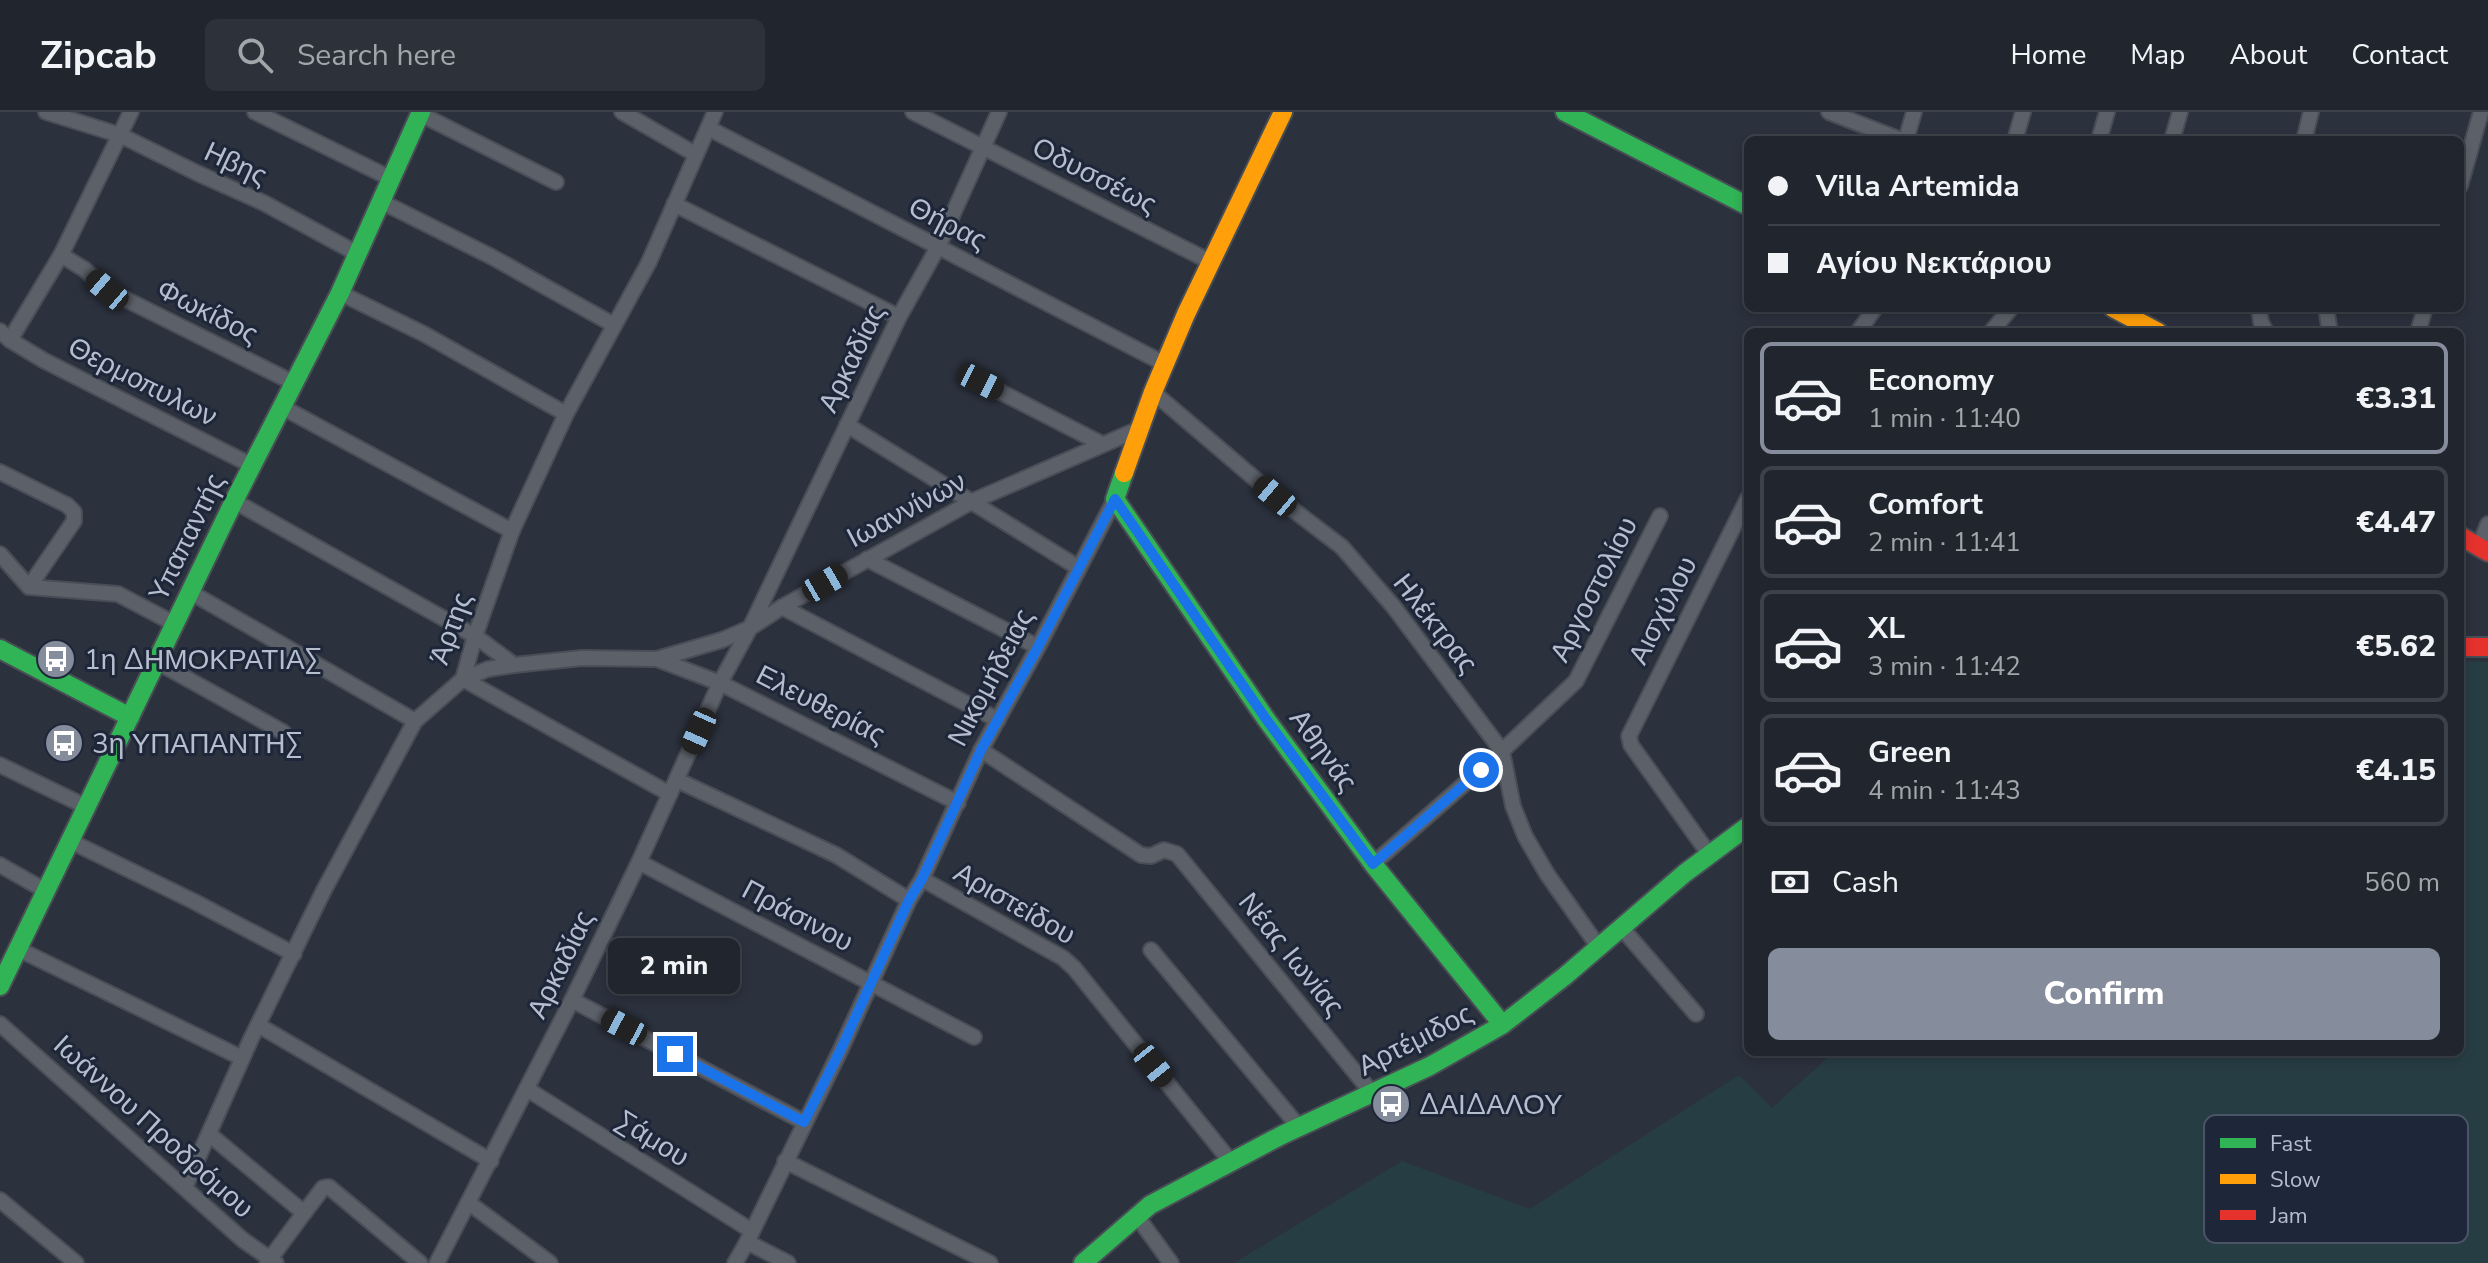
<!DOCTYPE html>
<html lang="en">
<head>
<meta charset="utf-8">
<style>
	:root { --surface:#20252e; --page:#2d313a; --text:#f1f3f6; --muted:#a2a5aa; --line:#3d424a; --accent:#858c9b }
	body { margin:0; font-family:"Nunito Sans",sans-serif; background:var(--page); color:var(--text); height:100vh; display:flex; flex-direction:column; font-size:30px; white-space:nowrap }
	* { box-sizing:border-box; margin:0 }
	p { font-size:26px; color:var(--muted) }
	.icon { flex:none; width:44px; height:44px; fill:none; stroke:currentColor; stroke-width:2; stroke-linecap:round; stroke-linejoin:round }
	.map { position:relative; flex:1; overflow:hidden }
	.drawer { position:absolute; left:1744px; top:216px; width:720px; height:728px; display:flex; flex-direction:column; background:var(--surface); border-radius:12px; box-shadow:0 4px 12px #0003,0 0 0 2px var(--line) }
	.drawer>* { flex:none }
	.hud { position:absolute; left:1744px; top:24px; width:720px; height:176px; border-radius:12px; box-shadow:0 4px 12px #0003,0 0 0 2px var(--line); display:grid; align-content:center; height:176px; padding:0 24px; background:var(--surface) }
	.end { position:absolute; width:36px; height:36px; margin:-18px; border:10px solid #1a73e8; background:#fff; box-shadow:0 0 0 4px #fff }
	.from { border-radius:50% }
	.bubble { position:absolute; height:56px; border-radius:12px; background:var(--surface); box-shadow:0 4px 12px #0003,0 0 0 2px var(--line); font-size:26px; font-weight:800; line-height:56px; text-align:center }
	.car { position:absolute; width:24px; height:48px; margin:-24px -12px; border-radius:10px; box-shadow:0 0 6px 2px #0007; background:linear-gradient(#222 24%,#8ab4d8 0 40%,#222 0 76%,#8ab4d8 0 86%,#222 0) }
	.hud b { display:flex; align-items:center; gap:28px; height:76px; font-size:30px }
	.hud b+b { border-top:2px solid var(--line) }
	.hud i { width:20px; height:20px; background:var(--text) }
	ul { padding:14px 0 0; list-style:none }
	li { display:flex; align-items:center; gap:24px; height:112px; margin:0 16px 12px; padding:0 8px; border:4px solid var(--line); border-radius:12px }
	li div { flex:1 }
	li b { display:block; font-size:30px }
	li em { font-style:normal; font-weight:800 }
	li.active { border-color:var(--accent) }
	li>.icon { width:72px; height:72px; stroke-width:1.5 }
	.pay { display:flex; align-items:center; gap:20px; height:88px; padding:0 24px; font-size:30px }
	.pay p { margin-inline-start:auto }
	.cta { display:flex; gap:16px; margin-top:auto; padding:16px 24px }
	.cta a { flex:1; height:92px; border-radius:12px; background:var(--accent); color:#fff; font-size:32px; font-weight:800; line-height:92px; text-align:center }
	header { display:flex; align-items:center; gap:48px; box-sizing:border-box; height:112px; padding:0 40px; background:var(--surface); border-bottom:2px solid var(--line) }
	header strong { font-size:38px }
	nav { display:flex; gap:44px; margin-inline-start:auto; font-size:28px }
	.search { width:560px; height:72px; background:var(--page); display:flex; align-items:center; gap:20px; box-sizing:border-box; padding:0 28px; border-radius:12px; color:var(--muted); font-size:30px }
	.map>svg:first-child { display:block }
</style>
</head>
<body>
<header>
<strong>Zipcab</strong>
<div class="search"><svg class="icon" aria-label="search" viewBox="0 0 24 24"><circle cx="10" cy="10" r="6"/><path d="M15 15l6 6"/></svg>Search here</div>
<nav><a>Home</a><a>Map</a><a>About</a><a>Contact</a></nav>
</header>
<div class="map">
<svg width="2488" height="1151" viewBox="0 0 2488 1151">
	<rect width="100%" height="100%" fill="#2b313d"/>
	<!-- green -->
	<polygon fill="#273d44" points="2460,549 2488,550 2488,1151 1234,1151 1402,1049 1530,1097 1739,963 1772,996 1834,940 2460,940"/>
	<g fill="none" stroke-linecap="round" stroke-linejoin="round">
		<!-- street casing -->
		<g stroke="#484d56" stroke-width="18">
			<g id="street">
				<polyline points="46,0 120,23 197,61 264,91 356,141"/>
				<polyline points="255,0 390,66"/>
				<polyline points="622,0 695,42"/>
				<polyline points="913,0 1211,150"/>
				<polyline points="1829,0 1901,28"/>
				<polyline points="420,2 556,70"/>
				<polyline points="708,16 1165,252"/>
				<polyline points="1906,28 1914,0"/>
				<polyline points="2015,28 2023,0"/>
				<polyline points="2099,28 2107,0"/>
				<polyline points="2172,28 2180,0"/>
				<polyline points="2304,28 2311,0"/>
				<polyline points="2460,74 2481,0"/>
				<polyline points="380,89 492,145 614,213"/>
				<polyline points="674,92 899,205"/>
				<polyline points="61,143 84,157 107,178 294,271"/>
				<polyline points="340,181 424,222 566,302"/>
				<polyline points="2259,196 2261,210 2266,220"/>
				<polyline points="2326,196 2330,220"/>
				<polyline points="0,219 10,228 43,248 253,354"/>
				<polyline points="1858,220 1875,196"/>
				<polyline points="1991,220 2011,196"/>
				<polyline points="2418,220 2425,196"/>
				<polyline points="10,228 61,143 131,0"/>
				<polyline points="981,270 1102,332"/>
				<polyline points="1153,280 1275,384 1342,435 1393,494 1502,639 1513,694 1525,724 1547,762 1598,834"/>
				<polyline points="282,295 512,419"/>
				<polyline points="847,313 1079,456"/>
				<polyline points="0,360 67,393 74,400 74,409 29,475"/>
				<polyline points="234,389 475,524 514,553 582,546 657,547 722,528 750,516 782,495 973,389 1139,317"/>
				<polyline points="2479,435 2488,412"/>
				<polyline points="0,442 29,475 118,482 175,512"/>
				<polyline points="867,447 1038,535"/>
				<polyline points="190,480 415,609"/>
				<polyline points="782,495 998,608"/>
				<polyline points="657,547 720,571 958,691"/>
				<polyline points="157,550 283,620"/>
				<polyline points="463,567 670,682"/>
				<polyline points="463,567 488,557 514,553"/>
				<polyline points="981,638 1141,743 1151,744 1164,738 1177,742 1372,981"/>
				<polyline points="0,653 87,695"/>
				<polyline points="677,668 836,743 909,788"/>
				<polyline points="70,729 193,789 294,842"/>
				<polyline points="1709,742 1631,633 1629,624 1748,386"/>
				<polyline points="639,750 974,925"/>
				<polyline points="1373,752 1502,639 1576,569 1660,404"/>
				<polyline points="0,753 46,779"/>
				<polyline points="922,767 1063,846 1074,856 1231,1050"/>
				<polyline points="1621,815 1696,902"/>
				<polyline points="18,837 242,946"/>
				<polyline points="1151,838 1299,1015"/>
				<polyline points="572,888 804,1010"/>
				<polyline points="0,912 243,1128 276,1151"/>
				<polyline points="258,913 491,1049"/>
				<polyline points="527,977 752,1119"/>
				<polyline points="209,1022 304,1101 323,1076 329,1075 420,1151"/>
				<polyline points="785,1049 990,1151"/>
				<polyline points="185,1075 250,929 324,778 415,609 463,567 475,524 512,419 566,302 649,150 715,0"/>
				<polyline points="0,1088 76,1151"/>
				<polyline points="469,1091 550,1151"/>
				<polyline points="1136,1103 1171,1151"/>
				<polyline points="747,1130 788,1151"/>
				<polyline points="267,1151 304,1101"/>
				<polyline points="437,1151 572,888 639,750 720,571 750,516 899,205 938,135 999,0"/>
				<polyline points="735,1151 747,1130 840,939 909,788 922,767 981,638 1038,535 1115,387"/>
			</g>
		</g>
		<!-- fast casing -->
		<g stroke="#484d56" stroke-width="22">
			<g id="fast">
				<polyline points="1565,0 1748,94"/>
				<polyline points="1124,361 1115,387 1266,607 1373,752 1502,912"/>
				<polyline points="0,537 130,605"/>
				<polyline points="0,874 234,389 340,181 421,0"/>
				<polyline points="1083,1151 1150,1093 1282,1023 1430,954 1502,913 1565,864 1685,761 1748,714"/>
			</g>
		</g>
		<!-- slow casing -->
		<g stroke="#484d56" stroke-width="22">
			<g id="slow">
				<polyline points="2113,196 2158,220"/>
				<polyline points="1124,361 1153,280 1186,202 1283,0"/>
			</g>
		</g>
		<!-- jam casing -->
		<g stroke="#484d56" stroke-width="22">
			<g id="jam">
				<polyline points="2460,424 2488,440"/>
				<polyline points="2460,535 2488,535"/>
			</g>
		</g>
		<!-- street -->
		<use href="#street" stroke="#5c6069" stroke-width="14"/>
		<!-- fast -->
		<use href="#fast" stroke="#30b455" stroke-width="18"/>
		<!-- slow -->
		<use href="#slow" stroke="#ff9f0a" stroke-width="18"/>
		<!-- jam -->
		<use href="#jam" stroke="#e5322d" stroke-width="18"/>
	</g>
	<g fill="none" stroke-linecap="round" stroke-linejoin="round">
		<!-- route -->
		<polyline stroke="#1a73e8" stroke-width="10" points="675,942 804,1010 840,939 909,788 922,767 981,638 1038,535 1115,387 1266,607 1373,752 1481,658"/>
	</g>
	<!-- icons -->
	<defs>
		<g id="bus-disc" transform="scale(2)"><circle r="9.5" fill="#858c9b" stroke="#1d2739"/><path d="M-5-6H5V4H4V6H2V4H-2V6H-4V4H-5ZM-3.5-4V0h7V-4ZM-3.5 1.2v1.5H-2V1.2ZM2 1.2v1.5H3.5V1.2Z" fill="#fff"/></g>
	</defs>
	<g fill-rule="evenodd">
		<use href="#bus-disc" x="56" y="547"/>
		<use href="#bus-disc" x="64" y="631"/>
		<use href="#bus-disc" x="1391" y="992"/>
	</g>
	<g text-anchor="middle" stroke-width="6" stroke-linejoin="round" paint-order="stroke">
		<!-- street labels -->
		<g font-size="28" fill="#b6bdcd" stroke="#1d2739">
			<text transform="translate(236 51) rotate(25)" y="10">Ηβης</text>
			<text transform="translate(1095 63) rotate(27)" y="10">Οδυσσέως</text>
			<text transform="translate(948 111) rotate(27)" y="10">Θήρας</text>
			<text transform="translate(208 199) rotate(27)" y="10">Φωκίδος</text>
			<text transform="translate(851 246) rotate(-64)" y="10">Αρκαδίας</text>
			<text transform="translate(143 269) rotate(27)" y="10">Θερμοπυλων</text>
			<text transform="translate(906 397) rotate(-28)" y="10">Ιωαννίνων</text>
			<text transform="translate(186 425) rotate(-64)" y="10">Υπαπαντής</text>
			<text transform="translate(1593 477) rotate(-63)" y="10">Αργοστολίου</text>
			<text transform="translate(1662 498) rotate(-63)" y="10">Αισχύλου</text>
			<text transform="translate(1436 511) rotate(52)" y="10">Ηλέκτρας</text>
			<text transform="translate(450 516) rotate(-70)" y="10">Άρτης</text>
			<text transform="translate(990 565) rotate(-62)" y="10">Νικομήδειας</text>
			<text transform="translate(821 592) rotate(27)" y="10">Ελευθερίας</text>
			<text transform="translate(1324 638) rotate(54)" y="10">Αθηνάς</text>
			<text transform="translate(1015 791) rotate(30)" y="10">Αριστείδου</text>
			<text transform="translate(798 803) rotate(28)" y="10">Πράσινου</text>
			<text transform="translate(1292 842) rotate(51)" y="10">Νέας Ιωνίας</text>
			<text transform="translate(560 852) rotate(-64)" y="10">Αρκαδίας</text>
			<text transform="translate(1415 927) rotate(-27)" y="10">Αρτέμιδος</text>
			<text transform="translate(154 1014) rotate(42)" y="10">Ιωάννου Προδρόμου</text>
			<text transform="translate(653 1026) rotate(32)" y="10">Σάμου</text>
		</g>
		<!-- poi labels -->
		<g font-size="28" fill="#b6bdcd" stroke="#1d2739" text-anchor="start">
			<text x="84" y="557">1η ΔΗΜΟΚΡΑΤΙΑΣ</text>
			<text x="92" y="641">3η ΥΠΑΠΑΝΤΗΣ</text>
			<text x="1419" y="1002">ΔΑΙΔΑΛΟΥ</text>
		</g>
	</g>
	<!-- legend -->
	<rect x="2204" y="1003" width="264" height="128" rx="12" fill="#1d2739" stroke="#4b5465" stroke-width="2"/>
	<rect x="2220" y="1026" width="36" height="10" fill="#30b455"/>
	<rect x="2220" y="1062" width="36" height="10" fill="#ff9f0a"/>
	<rect x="2220" y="1098" width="36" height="10" fill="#e5322d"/>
	<g font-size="22" fill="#b6bdcd">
		<text x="2270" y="1039">Fast</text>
		<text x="2270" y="1075">Slow</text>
		<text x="2270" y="1111">Jam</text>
	</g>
</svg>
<i class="end from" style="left:1481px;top:658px"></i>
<i class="end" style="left:675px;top:942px"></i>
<div class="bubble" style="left:608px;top:826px;width:132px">2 min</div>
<i class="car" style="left:107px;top:178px;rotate:310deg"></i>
<i class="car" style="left:981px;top:270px;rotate:117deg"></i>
<i class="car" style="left:1275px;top:384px;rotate:310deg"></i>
<i class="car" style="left:825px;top:471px;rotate:60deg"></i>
<i class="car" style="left:699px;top:619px;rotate:204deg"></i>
<i class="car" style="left:624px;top:915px;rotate:298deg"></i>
<i class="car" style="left:1153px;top:953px;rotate:141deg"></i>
<div class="hud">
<b><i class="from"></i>Villa Artemida</b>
<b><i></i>Αγίου Νεκτάριου</b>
</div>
<section class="drawer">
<ul>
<li class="active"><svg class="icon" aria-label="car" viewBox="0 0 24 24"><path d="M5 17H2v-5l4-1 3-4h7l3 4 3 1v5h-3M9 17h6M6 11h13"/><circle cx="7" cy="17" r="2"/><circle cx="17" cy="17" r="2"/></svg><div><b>Economy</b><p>1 min · 11:40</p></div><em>€3.31</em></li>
<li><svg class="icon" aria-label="car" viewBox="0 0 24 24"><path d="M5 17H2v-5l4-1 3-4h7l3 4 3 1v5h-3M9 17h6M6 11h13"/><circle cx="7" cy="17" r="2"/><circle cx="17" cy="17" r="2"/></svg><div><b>Comfort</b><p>2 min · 11:41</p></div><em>€4.47</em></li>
<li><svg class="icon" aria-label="car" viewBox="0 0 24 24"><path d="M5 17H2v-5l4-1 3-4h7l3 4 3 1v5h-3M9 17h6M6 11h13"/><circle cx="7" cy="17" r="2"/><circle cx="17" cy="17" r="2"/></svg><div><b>XL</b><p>3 min · 11:42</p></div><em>€5.62</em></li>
<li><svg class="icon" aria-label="car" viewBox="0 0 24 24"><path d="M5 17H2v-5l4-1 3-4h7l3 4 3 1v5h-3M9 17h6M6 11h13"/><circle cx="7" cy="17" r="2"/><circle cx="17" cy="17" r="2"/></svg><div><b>Green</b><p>4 min · 11:43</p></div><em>€4.15</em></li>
</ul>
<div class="pay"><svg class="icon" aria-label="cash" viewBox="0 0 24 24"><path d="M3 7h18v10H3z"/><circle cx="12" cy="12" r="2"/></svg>Cash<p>560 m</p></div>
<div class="cta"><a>Confirm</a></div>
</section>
</div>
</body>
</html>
